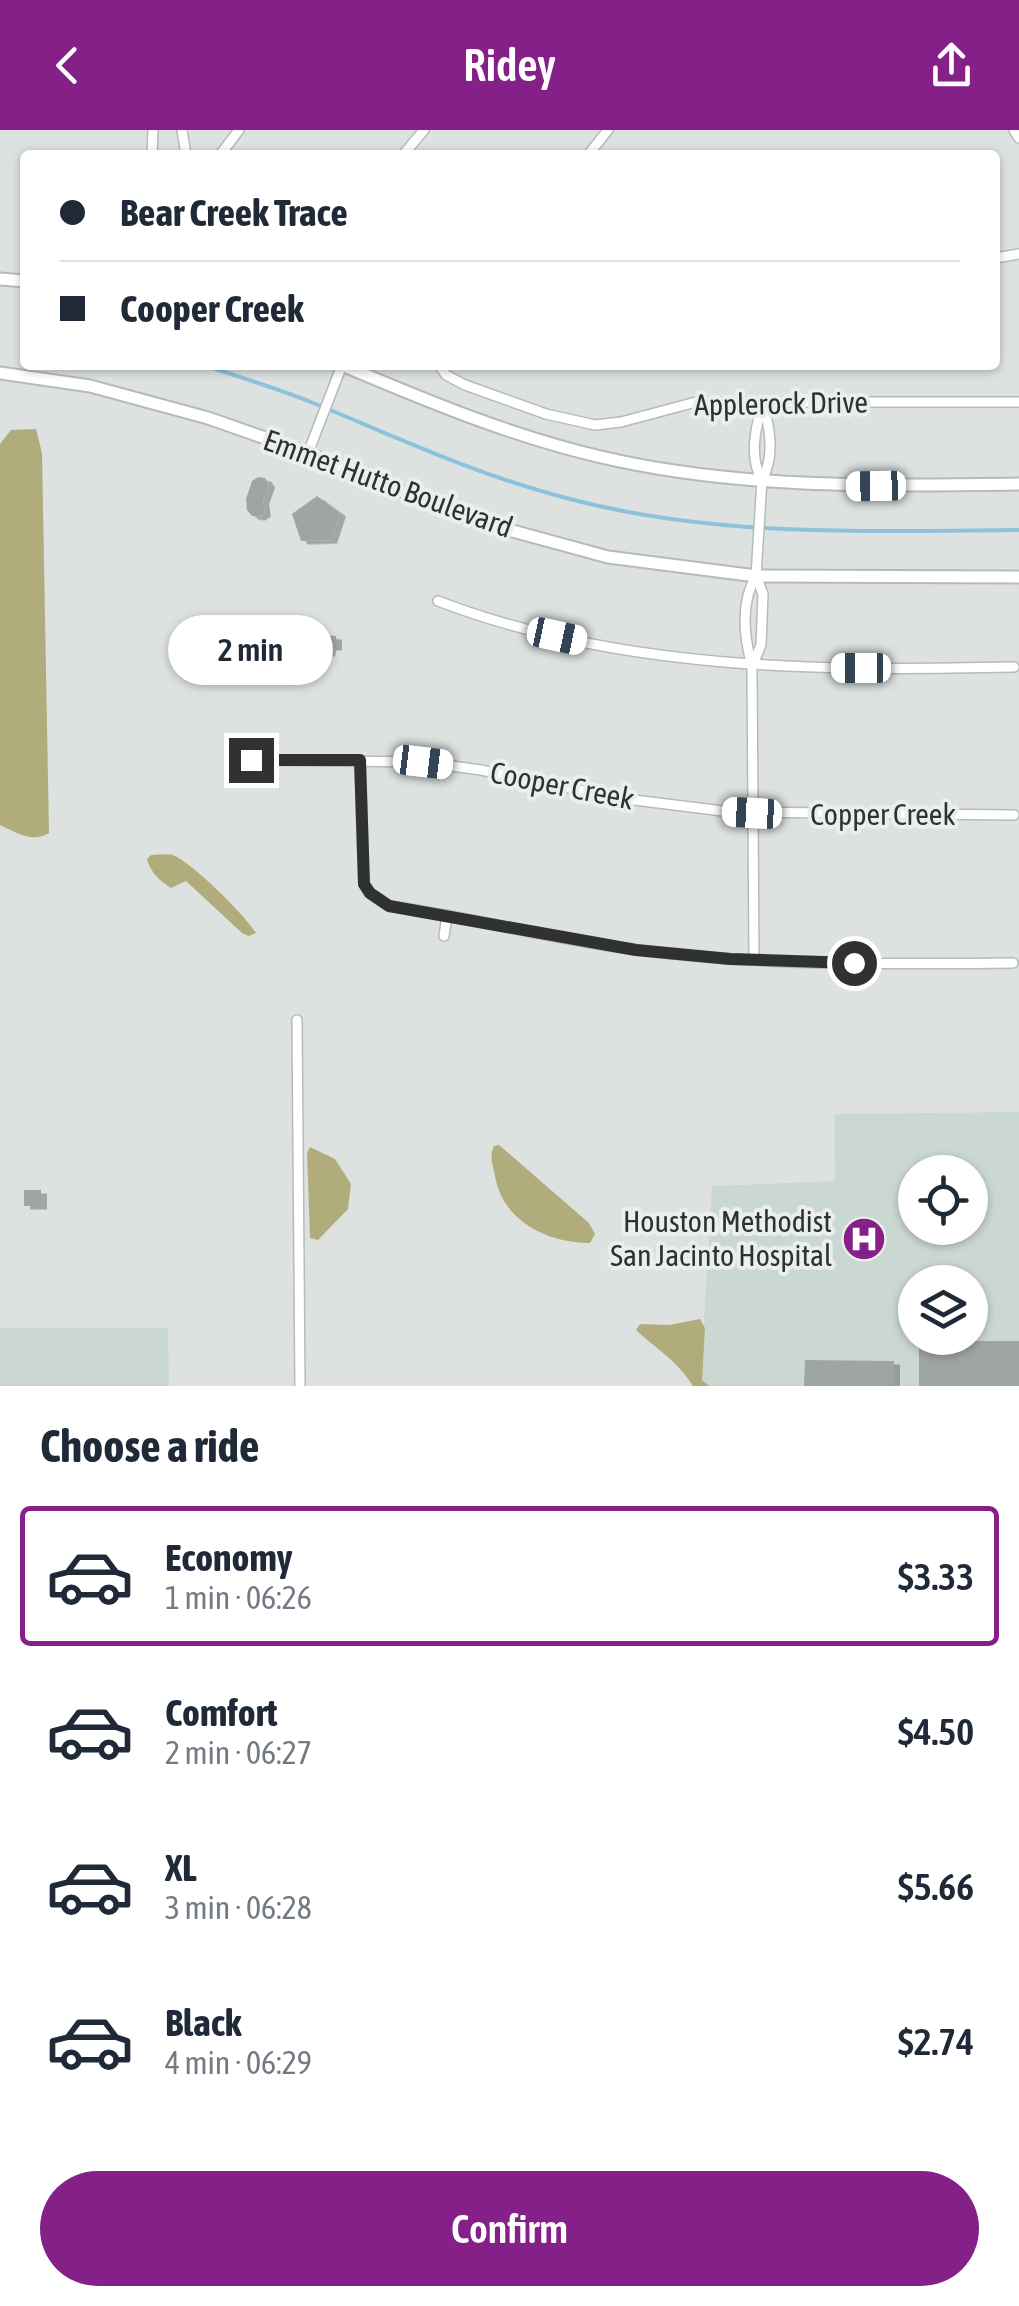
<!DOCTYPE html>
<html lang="en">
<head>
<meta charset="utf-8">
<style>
	:root { --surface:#fff; --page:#f2f2f3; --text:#1f2937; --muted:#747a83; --line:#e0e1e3; --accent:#852088 }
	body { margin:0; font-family:"Asap Condensed",sans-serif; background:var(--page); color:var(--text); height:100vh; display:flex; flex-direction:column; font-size:38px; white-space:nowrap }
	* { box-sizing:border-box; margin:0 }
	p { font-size:32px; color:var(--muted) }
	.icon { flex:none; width:55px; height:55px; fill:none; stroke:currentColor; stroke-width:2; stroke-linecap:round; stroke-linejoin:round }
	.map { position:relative; height:1256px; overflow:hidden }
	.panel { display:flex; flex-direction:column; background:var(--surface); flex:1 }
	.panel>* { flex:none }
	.guide { position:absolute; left:20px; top:20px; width:980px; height:220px; border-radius:10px; box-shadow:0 2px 8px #0004; display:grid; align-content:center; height:220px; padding:0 40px; background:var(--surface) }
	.fabs { position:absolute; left:898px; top:1025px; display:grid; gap:20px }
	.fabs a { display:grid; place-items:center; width:90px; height:90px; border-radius:50%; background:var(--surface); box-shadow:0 2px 8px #0004; font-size:50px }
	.end { position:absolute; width:45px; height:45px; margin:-22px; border:12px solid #303231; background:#fff; box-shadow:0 0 0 5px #fff }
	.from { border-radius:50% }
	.bubble { position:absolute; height:70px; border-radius:35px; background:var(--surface); box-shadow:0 2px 8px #0004; font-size:32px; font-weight:600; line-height:70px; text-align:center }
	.car { position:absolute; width:30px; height:60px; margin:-30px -15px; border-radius:12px; box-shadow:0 0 8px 2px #0007; background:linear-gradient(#fff 24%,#345 0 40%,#fff 0 76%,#345 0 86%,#fff 0) }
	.guide b { display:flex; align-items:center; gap:35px; height:95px; font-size:38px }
	.guide b+b { border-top:2px solid var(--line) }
	.guide i { width:25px; height:25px; background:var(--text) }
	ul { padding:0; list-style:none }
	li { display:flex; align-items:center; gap:30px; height:140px; margin:0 20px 15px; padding:0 20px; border:5px solid transparent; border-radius:10px }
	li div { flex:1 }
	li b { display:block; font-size:38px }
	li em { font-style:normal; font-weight:600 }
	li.current { border-color:var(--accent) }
	li>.icon { width:90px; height:90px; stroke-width:1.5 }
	h2 { padding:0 40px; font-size:45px; line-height:120px }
	.action { display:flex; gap:20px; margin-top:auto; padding:20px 40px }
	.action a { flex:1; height:115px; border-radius:60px; background:var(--accent); color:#fff; font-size:40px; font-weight:600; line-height:115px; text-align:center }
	header { display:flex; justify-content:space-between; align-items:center; height:130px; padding:0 40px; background:var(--accent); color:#fff; font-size:45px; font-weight:600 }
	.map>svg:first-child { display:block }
</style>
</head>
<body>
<header><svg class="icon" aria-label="back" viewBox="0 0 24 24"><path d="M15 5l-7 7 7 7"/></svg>Ridey<svg class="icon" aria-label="share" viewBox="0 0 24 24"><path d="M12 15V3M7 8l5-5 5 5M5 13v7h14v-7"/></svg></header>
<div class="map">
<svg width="1019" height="1256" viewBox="0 0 1019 1256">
	<defs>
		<filter id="shadow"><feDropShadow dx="6" dy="3.5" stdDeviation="0" flood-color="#0004"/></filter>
	</defs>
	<rect width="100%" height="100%" fill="#dde2e0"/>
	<!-- built -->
	<g fill="#cbd8d2" fill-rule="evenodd">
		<path d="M1019 982V1256H700L712 1056 835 1051 834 984ZM915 1042H970V1098H915ZM915 1152H970V1208H915Z"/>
		<polygon points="0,1198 168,1198 169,1256 0,1256"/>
	</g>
	<!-- forest -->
	<g fill="#b1ac7b">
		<path d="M36 299 42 323 49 703C32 713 17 703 0 695V314L11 300Z"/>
		<path d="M151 725C159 725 168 723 175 726 194 735 245 785 256 803L249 806 242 803 186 751 171 758C160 751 150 742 147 729Z"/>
		<path d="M499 1015 589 1093 595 1104 590 1113C548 1113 503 1092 495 1046 493 1035 489 1027 494 1016Z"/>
		<polygon points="310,1017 335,1029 351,1054 348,1079 318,1110 310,1108 307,1023"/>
		<path d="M700 1189 705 1198 702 1250 709 1256H693C678 1231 656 1219 636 1200L640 1194 669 1195Z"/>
	</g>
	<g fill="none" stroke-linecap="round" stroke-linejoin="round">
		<!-- stream -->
		<path stroke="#8dc2dc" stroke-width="4" d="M204 235C239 247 276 258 311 272 396 307 477 345 566 368 715 408 867 401 1019 400"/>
	</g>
	<!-- building -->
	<g fill="#9fa5a5" filter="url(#shadow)">
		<polygon points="258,347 265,348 269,354 263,371 265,383 259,387 252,386 247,380 246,369 252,351"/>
		<polygon points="317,366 340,383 331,410 301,411 292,384"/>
		<polygon points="316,504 336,506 336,517 330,517 329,523 318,523 318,518 312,518 312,508 316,508"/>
		<rect x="24" y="1060" width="17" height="16"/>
		<rect x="919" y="1211" width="100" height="45"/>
		<polygon points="805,1230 894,1231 894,1256 804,1256"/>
	</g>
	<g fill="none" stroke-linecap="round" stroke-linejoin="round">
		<!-- minor casing -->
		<g stroke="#b6bbb9" stroke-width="12">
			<g id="minor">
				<polyline points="182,0 186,25"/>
				<polyline points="1014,0 1019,8"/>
				<polyline points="152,25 153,0"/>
				<polyline points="220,25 239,0"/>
				<polyline points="403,25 424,0"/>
				<polyline points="588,25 608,0"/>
				<polyline points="995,128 1019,124"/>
				<polyline points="439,235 446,245 465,255 546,284 595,295 621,292 696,272 1019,272"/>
				<polyline points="308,323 342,235"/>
				<path d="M762 350C749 328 755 300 762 276"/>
				<path d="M438 471C620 541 821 541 1014 537"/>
				<path d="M752 536 761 515 763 464 756 446 762 350C775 326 770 299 763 273"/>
				<polyline points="251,630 423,632 481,640 618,668 731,682 1014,685"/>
				<path d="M360 630 364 754 369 763 389 776C472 787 554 810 638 820 762 836 888 834 1013 833"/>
				<polyline points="444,806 447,785"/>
				<path d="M754 830 752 536C744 507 740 473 756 446"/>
				<polyline points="297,890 300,1256"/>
			</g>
		</g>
		<!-- tertiary casing -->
		<g stroke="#b6bbb9" stroke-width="15">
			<g id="tertiary">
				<polyline points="0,149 25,151"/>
				<path d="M342 235C427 271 511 306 601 327 738 359 879 356 1019 354"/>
				<polyline points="0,243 90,256 208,288 308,323 472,390 608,427 756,446 1019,447"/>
			</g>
		</g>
		<!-- minor -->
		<use href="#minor" stroke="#fff" stroke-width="9"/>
		<!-- tertiary -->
		<use href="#tertiary" stroke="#fff" stroke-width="11"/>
	</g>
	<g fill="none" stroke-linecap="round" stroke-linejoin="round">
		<!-- route -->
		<polyline stroke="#303231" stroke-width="12" points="251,630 360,630 364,754 370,763 389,776 636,820 730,829 854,833"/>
	</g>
	<!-- icons -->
	<defs>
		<g id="hospital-disc" transform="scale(2.25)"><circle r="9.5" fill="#852088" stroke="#eaefed"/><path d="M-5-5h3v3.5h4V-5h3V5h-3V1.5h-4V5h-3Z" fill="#fff"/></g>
	</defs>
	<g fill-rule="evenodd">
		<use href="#hospital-disc" x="864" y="1109"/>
	</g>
	<g text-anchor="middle" stroke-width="8" stroke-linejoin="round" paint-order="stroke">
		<!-- street labels -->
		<g font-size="30" fill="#303231" stroke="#eaefed">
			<text transform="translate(781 274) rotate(-1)" y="10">Applerock Drive</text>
			<text transform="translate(388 354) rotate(20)" y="10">Emmet Hutto Boulevard</text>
			<text transform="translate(562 656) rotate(11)" y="10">Cooper Creek</text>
			<text x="883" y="695">Copper Creek</text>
		</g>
		<!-- poi labels -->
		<g font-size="30" fill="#303231" stroke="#eaefed" text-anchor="end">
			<text x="832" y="1102">Houston Methodist<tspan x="832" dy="34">San Jacinto Hospital</tspan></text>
		</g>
	</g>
</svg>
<div class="fabs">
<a><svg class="icon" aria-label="locate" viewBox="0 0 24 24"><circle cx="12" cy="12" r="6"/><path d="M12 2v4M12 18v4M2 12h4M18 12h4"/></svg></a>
<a><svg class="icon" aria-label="layers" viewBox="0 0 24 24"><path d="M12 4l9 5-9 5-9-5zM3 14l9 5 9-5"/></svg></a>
</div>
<i class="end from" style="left:854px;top:833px"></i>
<i class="end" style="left:251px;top:630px"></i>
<div class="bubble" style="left:168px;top:485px;width:165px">2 min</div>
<i class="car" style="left:876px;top:356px;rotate:269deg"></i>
<i class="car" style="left:557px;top:506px;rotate:102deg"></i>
<i class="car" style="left:861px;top:538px;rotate:270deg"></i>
<i class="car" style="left:423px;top:632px;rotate:97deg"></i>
<i class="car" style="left:752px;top:683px;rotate:273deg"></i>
<div class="guide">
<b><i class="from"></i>Bear Creek Trace</b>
<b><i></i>Cooper Creek</b>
</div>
</div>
<section class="panel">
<h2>Choose a ride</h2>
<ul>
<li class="current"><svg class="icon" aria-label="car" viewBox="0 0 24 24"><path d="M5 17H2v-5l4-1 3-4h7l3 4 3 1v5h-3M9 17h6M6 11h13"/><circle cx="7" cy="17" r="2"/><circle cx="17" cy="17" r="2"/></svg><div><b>Economy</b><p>1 min · 06:26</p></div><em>$3.33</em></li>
<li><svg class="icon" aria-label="car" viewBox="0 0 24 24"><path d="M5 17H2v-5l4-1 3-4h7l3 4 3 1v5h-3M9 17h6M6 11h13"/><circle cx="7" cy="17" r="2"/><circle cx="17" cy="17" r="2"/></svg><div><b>Comfort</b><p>2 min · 06:27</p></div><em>$4.50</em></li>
<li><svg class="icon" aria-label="car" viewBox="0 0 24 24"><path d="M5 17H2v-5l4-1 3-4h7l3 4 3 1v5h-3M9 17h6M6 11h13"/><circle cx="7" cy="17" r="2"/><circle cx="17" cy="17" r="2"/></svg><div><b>XL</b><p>3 min · 06:28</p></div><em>$5.66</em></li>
<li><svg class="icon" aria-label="car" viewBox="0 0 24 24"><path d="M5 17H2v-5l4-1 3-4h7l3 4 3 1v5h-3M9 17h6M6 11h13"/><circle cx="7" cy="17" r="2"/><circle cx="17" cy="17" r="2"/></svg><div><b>Black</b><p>4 min · 06:29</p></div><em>$2.74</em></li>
</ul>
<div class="action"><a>Confirm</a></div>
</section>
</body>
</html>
